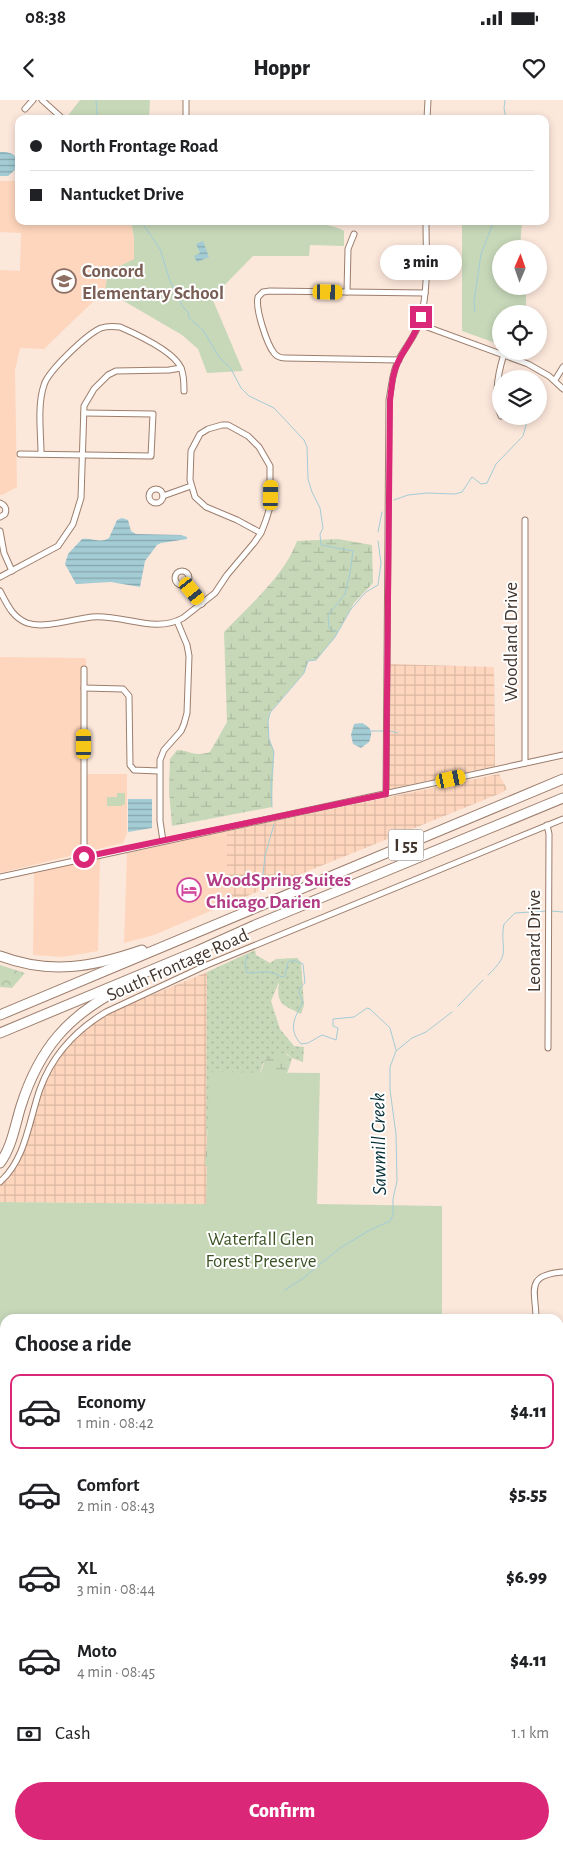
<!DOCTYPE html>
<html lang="en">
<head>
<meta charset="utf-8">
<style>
	:root { --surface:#fff; --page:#f6f6f6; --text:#202124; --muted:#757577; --line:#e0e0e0; --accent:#db2777 }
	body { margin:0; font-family:"Alegreya Sans",sans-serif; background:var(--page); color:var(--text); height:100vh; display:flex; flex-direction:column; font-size:19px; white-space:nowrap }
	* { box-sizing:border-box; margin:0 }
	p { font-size:16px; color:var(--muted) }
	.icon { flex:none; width:28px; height:28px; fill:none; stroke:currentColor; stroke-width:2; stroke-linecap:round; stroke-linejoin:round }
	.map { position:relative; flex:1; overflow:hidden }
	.drawer { position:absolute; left:0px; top:1214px; width:564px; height:536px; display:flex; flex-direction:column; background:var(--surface); border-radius:15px 15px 0 0; box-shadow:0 2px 8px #0003 }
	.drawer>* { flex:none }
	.guide { position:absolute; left:15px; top:15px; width:534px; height:110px; border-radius:10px; box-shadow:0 2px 8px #0003; display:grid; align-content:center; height:110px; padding:0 15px; background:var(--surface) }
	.needle { width:32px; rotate:2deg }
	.controls { position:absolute; left:492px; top:140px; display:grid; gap:10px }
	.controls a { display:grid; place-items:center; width:55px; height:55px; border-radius:50%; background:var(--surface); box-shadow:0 2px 8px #0003; font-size:25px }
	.end { position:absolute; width:22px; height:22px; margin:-11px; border:6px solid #db2777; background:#fff; box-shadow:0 0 0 2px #fff }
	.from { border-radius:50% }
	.bubble { position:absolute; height:35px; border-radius:18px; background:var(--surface); box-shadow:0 2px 8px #0003; font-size:16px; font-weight:800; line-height:35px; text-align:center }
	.car { position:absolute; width:15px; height:30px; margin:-15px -8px; border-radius:6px; box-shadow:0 0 4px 1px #0007; background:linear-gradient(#f5c518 24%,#345 0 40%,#f5c518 0 76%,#345 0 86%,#f5c518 0) }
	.guide b { display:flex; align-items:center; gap:18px; height:48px; font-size:19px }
	.guide b+b { border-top:1px solid var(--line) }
	.guide i { width:12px; height:12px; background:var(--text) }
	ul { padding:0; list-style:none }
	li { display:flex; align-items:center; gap:15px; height:75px; margin:0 10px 8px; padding:0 5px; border:2px solid transparent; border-radius:10px }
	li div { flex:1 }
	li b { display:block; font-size:19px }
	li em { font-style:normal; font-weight:800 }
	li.selected { border-color:var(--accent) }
	li>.icon { width:45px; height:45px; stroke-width:1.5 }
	h2 { padding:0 15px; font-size:22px; line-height:60px }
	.pay { display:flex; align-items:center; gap:12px; height:55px; padding:0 15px; font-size:19px }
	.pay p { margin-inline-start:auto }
	.action { display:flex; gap:10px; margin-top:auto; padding:10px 15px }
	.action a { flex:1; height:58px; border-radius:30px; background:var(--accent); color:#fff; font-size:20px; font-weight:800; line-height:58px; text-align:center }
	.status { display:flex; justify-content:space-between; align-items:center; height:35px; padding:0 25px; background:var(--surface); direction:ltr }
	.status svg { height:14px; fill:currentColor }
	header { display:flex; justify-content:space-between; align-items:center; height:65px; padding:0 15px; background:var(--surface); font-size:22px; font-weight:800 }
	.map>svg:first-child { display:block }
</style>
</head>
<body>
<div class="status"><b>08:38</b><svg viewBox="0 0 49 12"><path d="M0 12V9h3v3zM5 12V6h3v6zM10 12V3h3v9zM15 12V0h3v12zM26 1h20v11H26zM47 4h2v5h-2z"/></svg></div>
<header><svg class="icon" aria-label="back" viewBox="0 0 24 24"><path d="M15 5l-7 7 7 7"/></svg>Hoppr<svg class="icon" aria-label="heart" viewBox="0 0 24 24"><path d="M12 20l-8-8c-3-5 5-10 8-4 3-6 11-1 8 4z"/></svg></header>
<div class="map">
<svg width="563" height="1749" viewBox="0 0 563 1749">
	<defs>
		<pattern id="industrial-grid" width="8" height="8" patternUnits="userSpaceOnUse" patternTransform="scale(1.25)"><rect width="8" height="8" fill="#fed6bd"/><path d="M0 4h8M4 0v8" fill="none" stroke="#dbb8a3"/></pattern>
		<pattern id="grass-dots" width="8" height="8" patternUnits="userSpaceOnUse" patternTransform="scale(1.25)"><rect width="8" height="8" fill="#c7d8b9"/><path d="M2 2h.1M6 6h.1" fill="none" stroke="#acba9f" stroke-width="1.8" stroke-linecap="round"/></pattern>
		<pattern id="forest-crowns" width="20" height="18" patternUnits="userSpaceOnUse" patternTransform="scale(1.25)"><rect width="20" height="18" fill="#c7d8b9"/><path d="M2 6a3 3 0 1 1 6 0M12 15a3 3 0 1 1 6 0" fill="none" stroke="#acba9f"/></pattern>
		<pattern id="wetland-marsh" width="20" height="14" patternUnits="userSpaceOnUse" patternTransform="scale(1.25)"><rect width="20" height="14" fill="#c7d8b9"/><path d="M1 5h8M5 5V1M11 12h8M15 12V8" fill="none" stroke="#acba9f"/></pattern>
		<pattern id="water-rules" width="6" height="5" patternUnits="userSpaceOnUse" patternTransform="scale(1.25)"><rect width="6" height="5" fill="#a3ccd5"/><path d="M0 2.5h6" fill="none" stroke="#86a6ad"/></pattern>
	</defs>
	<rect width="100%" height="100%" fill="#fce7db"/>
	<!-- built -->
	<g fill="#fed6bd">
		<polygon points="0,81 19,81 19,121 131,121 134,138 134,160 108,172 105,190 44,249 20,248 15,271 17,387 2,395 0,395 0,170 20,171 21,133 0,132"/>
		<polygon points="0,557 86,558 87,674 127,674 127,733 123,743 0,773"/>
		<polygon points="227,731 227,804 154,835 124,843 127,753"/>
		<polygon points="100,758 98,851 63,857 33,855 34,772"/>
	</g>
	<!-- industrial -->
	<g fill="url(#industrial-grid)">
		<polygon points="390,564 494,567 495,666 389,689"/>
		<polygon points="499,674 507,689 501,693 227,804 227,731"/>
		<polygon points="207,872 207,1104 0,1102 0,1086 14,1070 26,1045 43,988 54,964 73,940 93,923 111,912"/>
	</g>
	<!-- grass -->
	<path fill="url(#grass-dots)" d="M255 850 256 855 270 863 276 859 297 858 301 862 304 905 301 914C282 905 276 904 279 882L271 901 280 929 294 946 304 947 303 962 292 958 287 954 263 963 258 980 208 1027 206 1038 207 872Z"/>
	<!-- forest -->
	<polygon fill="url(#forest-crowns)" points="0,865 25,873 12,888 0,887"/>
	<!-- wetland -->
	<g fill="url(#wetland-marsh)">
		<path d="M338 439 372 445 373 483 354 503 335 537 316 560 308 561 304 573 270 612 268 621 269 638 274 652 272 707 172 726 169 690 170 659 177 650C193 651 193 657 210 652L227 622 224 532C249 506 285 475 297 441Z"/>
		<polygon points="284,953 292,958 288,971 211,1071 205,1065 208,1027 258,980 265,960 272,954"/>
	</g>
	<!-- park -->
	<g fill="#c7d8b9">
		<polygon points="80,0 150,0 149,19 67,19 66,18"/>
		<path d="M131 121H317C326 126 336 126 344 131V146L310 145 309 156H253L212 198 243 271 207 273 198 249 182 235 105 190 108 172 134 159V138Z"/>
		<polygon points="462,121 522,121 520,149 501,149 501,186 526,186 526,214 501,214 501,245 462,231"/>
		<polygon points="117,693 125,693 125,704 121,706 107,706 107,697 117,697"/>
		<polygon points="209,972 320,973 317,1104 442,1106 442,1219 5,1219 5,1745 559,1745 559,1718 563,1718 563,1749 0,1749 0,1102 206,1104"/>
	</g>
	<!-- water -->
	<g fill="url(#water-rules)">
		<path d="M0 52C14 51 20 57 15 70L8 76H0Z"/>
		<polygon points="203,141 209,157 197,162 194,156 200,153 196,144"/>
		<path d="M122 418 128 420 131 431 136 434 181 435 187 437V439L161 443 157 445 145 461 140 487 111 482 76 484 65 464 68 454 82 439C93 437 99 444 109 438L117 420Z"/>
		<path d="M362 623C372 628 373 632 369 642L361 648 353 644 351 635 354 624Z"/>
		<polygon points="128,699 152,699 152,728 128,732"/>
	</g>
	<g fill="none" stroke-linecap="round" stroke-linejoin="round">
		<!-- stream -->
		<g stroke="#a3ccd5" stroke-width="1">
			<polyline points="505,0 504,8 506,19"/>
			<polyline points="94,19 97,14 96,0"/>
			<polyline points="141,121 160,149 170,181 183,207 188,212 189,218 203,230 219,257 231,269 241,288 249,296 274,308 304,340 307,347 308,379 312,392 320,408 323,428 320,434 321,445 353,451 350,473 345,494 328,515 329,528 337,532"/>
			<polyline points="475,212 474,202 481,154 494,121"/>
			<polyline points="394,400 408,395 427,393 455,394 462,392 472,377 481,384 487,383 496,364 523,336 526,325 523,316"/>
			<polyline points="378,432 382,412"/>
			<polyline points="371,631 383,631"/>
			<polyline points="390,631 398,633"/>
			<polyline points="272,707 271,687 274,652 269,639 268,621 270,613 304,573 308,561 316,560 335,537 351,509 366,492 378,485 381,463 378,441"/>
			<polyline points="261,792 265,756 274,724"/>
			<polyline points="551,811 563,812"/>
			<path d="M247 855 245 866 247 873C258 873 272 869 281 877L285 876 288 862 293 860 303 864 305 883C295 891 300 892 303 903 294 917 288 930 301 944L308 943 322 935 336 940 338 928 333 926V919L354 917 367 908 370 909 390 928 396 950"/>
			<path d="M488 875C513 852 499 850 504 824L515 813 547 811"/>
			<polyline points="458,906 483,880"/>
			<polyline points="285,1190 302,1179 340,1148 370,1130 390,1121 393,1115 393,1099 397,1081 396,1034 390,990 390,967 396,951 412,938 426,932 452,912"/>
		</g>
		<!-- street casing -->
		<g stroke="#9c7e6c" stroke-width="7">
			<g id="street">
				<polyline points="42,0 63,19"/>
				<polyline points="25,9 33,0"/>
				<polyline points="186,19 186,0"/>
				<polyline points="427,19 428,0"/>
				<polyline points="347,192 348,149 354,134"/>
				<polyline points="419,224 528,264 549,276 563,289"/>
				<path d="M399 260 285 258C280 258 277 257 274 253 267 244 255 209 258 197L263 192 270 191 425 193"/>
				<polyline points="555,280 563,267"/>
				<path d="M501 316C493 297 498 273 504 254"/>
				<polyline points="20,354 151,356 153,314 84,313"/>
				<path d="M41 354C41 332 37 306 44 285 48 271 87 234 101 228 107 226 113 226 120 227 136 234 174 251 181 268 184 275 184 284 184 291"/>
				<circle cx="156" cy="396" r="7"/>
				<polyline points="163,396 191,386"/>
				<path d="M0 403C5 405 7 409 5 414L0 417"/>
				<polyline points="525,420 525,663"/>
				<polyline points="0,431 4,453 12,471"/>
				<circle cx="182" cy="478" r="7"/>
				<polyline points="0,477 58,446 73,424 81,398 84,306 94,289 108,275 116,271 169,270 181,268"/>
				<polyline points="186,483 202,504"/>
				<path d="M0 491C7 504 12 517 27 523 44 529 73 519 92 517 123 514 154 534 183 518L215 493 227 475 254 443 261 433 266 420 270 407V366L259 347 248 336 228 325H222L208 329 200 334 191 351 190 380 195 397 206 407 237 420 261 433"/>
				<polyline points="84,569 84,757"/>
				<polyline points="84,588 123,589 129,596 130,665 134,670 159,671"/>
				<path d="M386 694 389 300C392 286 392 271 399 259 406 246 416 235 420 221 429 189 426 154 426 121"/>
				<polyline points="547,725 549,734 548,948"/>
				<polyline points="163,741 160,721 160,660 164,650 181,631 184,624 187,613 189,556 187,545 177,521"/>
				<polyline points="0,777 563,655"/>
				<path d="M0 1082C26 1059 29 1020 40 989 52 956 76 930 106 912L207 865 563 719"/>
				<path d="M536 1219C536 1191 524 1175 563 1172"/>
				<polyline points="559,1337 563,1337"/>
				<polyline points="559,1525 560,1448"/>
				<polyline points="559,1567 561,1574 563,1575"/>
			</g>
		</g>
		<!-- secondary casing -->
		<g stroke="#9c7e6c" stroke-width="9">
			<g id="secondary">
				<polyline points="0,1706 5,1706"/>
				<polyline points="559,1710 563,1710"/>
			</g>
		</g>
		<!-- highway casing -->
		<g stroke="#9c7e6c" stroke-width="11">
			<g id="highway">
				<path d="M0 856C50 875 93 867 142 850"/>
				<polyline points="0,915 563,679"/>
				<polyline points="0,933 197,851 255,825 563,698"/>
				<path d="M0 1063C12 1047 15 1025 21 1006 39 949 68 915 122 888"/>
			</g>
		</g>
		<!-- street -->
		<use href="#street" stroke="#fff" stroke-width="5"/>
		<!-- secondary -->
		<use href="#secondary" stroke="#fff" stroke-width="7"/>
		<!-- highway -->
		<use href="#highway" stroke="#fff" stroke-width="9"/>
	</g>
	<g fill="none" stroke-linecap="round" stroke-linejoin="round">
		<!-- route -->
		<path stroke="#db2777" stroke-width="6" d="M84 757 386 694 390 300C392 286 392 273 399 260 406 246 417 234 421 217"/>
	</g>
	<!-- icons -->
	<defs>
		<g id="school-ring" transform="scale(1.25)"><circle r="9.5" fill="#fff" stroke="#8d6e63" stroke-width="1.5"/><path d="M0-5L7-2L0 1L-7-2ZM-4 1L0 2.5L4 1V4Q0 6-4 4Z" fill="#8d6e63"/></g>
		<g id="hotel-ring" transform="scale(1.25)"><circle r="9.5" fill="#fff" stroke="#d1479c" stroke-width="1.5"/><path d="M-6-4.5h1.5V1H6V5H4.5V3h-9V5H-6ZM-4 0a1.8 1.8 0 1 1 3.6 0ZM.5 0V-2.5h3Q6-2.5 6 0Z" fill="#d1479c"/></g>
	</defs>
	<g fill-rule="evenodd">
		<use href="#school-ring" x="64" y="181"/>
		<use href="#hotel-ring" x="189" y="790"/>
	</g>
	<g text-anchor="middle" stroke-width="4" stroke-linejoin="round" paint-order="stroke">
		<!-- shield labels -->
		<rect fill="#fff" stroke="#7b726c" stroke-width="1" x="388.5" y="729.5" width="35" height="31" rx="4"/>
		<g font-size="18" font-weight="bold" fill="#42352d">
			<text x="406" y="751">I 55</text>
		</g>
		<!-- education labels -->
		<g font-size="19" font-weight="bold" fill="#785e54" stroke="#fff" text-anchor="start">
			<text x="82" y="177">Concord<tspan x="82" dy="22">Elementary School</tspan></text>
		</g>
		<!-- street labels -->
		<g font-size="19" fill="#42352d" stroke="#fff">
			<text transform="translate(510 542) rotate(-90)" y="7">Woodland Drive</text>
			<text transform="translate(533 841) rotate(-90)" y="7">Leonard Drive</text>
			<text transform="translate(177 864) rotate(-24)" y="7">South Frontage Road</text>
		</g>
		<!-- hotel labels -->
		<g font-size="19" font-weight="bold" fill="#b23c85" stroke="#fff" text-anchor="start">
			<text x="206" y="786">WoodSpring Suites<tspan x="206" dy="22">Chicago Darien</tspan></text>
		</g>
		<!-- park labels -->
		<g font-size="19" fill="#3c5325" stroke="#fff">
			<text x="261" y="1145">Waterfall Glen<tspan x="261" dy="22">Forest Preserve</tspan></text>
		</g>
		<!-- water labels -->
		<g font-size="20" font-style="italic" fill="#063037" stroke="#fff">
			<text transform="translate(378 1044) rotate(-91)" y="7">Sawmill Creek</text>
		</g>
	</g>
</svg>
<div class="controls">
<a><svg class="needle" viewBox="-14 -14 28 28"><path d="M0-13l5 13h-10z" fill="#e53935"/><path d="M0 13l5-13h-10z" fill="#757577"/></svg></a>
<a><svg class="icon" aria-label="locate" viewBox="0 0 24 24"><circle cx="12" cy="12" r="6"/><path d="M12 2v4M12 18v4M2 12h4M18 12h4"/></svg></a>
<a><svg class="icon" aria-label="layers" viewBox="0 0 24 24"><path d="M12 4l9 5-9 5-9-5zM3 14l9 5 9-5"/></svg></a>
</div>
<i class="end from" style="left:84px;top:757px"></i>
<i class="end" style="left:421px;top:217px"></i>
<div class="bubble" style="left:380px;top:145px;width:82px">3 min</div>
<i class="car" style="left:328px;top:192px;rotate:91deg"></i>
<i class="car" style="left:271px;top:395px;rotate:1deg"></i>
<i class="car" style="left:192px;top:491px;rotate:141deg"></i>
<i class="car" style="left:84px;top:644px;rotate:0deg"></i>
<i class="car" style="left:451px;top:679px;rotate:78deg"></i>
<div class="guide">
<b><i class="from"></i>North Frontage Road</b>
<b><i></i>Nantucket Drive</b>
</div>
<section class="drawer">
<h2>Choose a ride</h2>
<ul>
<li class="selected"><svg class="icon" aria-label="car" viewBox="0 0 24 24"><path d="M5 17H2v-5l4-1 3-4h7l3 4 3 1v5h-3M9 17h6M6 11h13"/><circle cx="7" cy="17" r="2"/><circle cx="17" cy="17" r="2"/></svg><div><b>Economy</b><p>1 min · 08:42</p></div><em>$4.11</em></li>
<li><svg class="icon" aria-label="car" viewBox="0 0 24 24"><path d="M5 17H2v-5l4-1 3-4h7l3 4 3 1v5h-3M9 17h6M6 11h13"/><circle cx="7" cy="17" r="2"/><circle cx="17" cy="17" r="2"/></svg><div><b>Comfort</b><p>2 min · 08:43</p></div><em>$5.55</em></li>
<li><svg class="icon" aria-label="car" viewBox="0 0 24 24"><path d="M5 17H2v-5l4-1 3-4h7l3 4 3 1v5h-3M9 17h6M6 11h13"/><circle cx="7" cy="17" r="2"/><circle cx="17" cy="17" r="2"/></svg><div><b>XL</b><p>3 min · 08:44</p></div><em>$6.99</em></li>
<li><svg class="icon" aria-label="car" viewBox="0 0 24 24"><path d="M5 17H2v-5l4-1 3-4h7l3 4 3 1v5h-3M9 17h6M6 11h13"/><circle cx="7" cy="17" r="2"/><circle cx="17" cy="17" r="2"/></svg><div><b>Moto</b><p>4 min · 08:45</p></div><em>$4.11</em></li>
</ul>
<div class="pay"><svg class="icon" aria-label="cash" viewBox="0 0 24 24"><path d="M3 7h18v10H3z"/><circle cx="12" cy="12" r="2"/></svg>Cash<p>1.1 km</p></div>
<div class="action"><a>Confirm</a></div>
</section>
</div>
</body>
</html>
